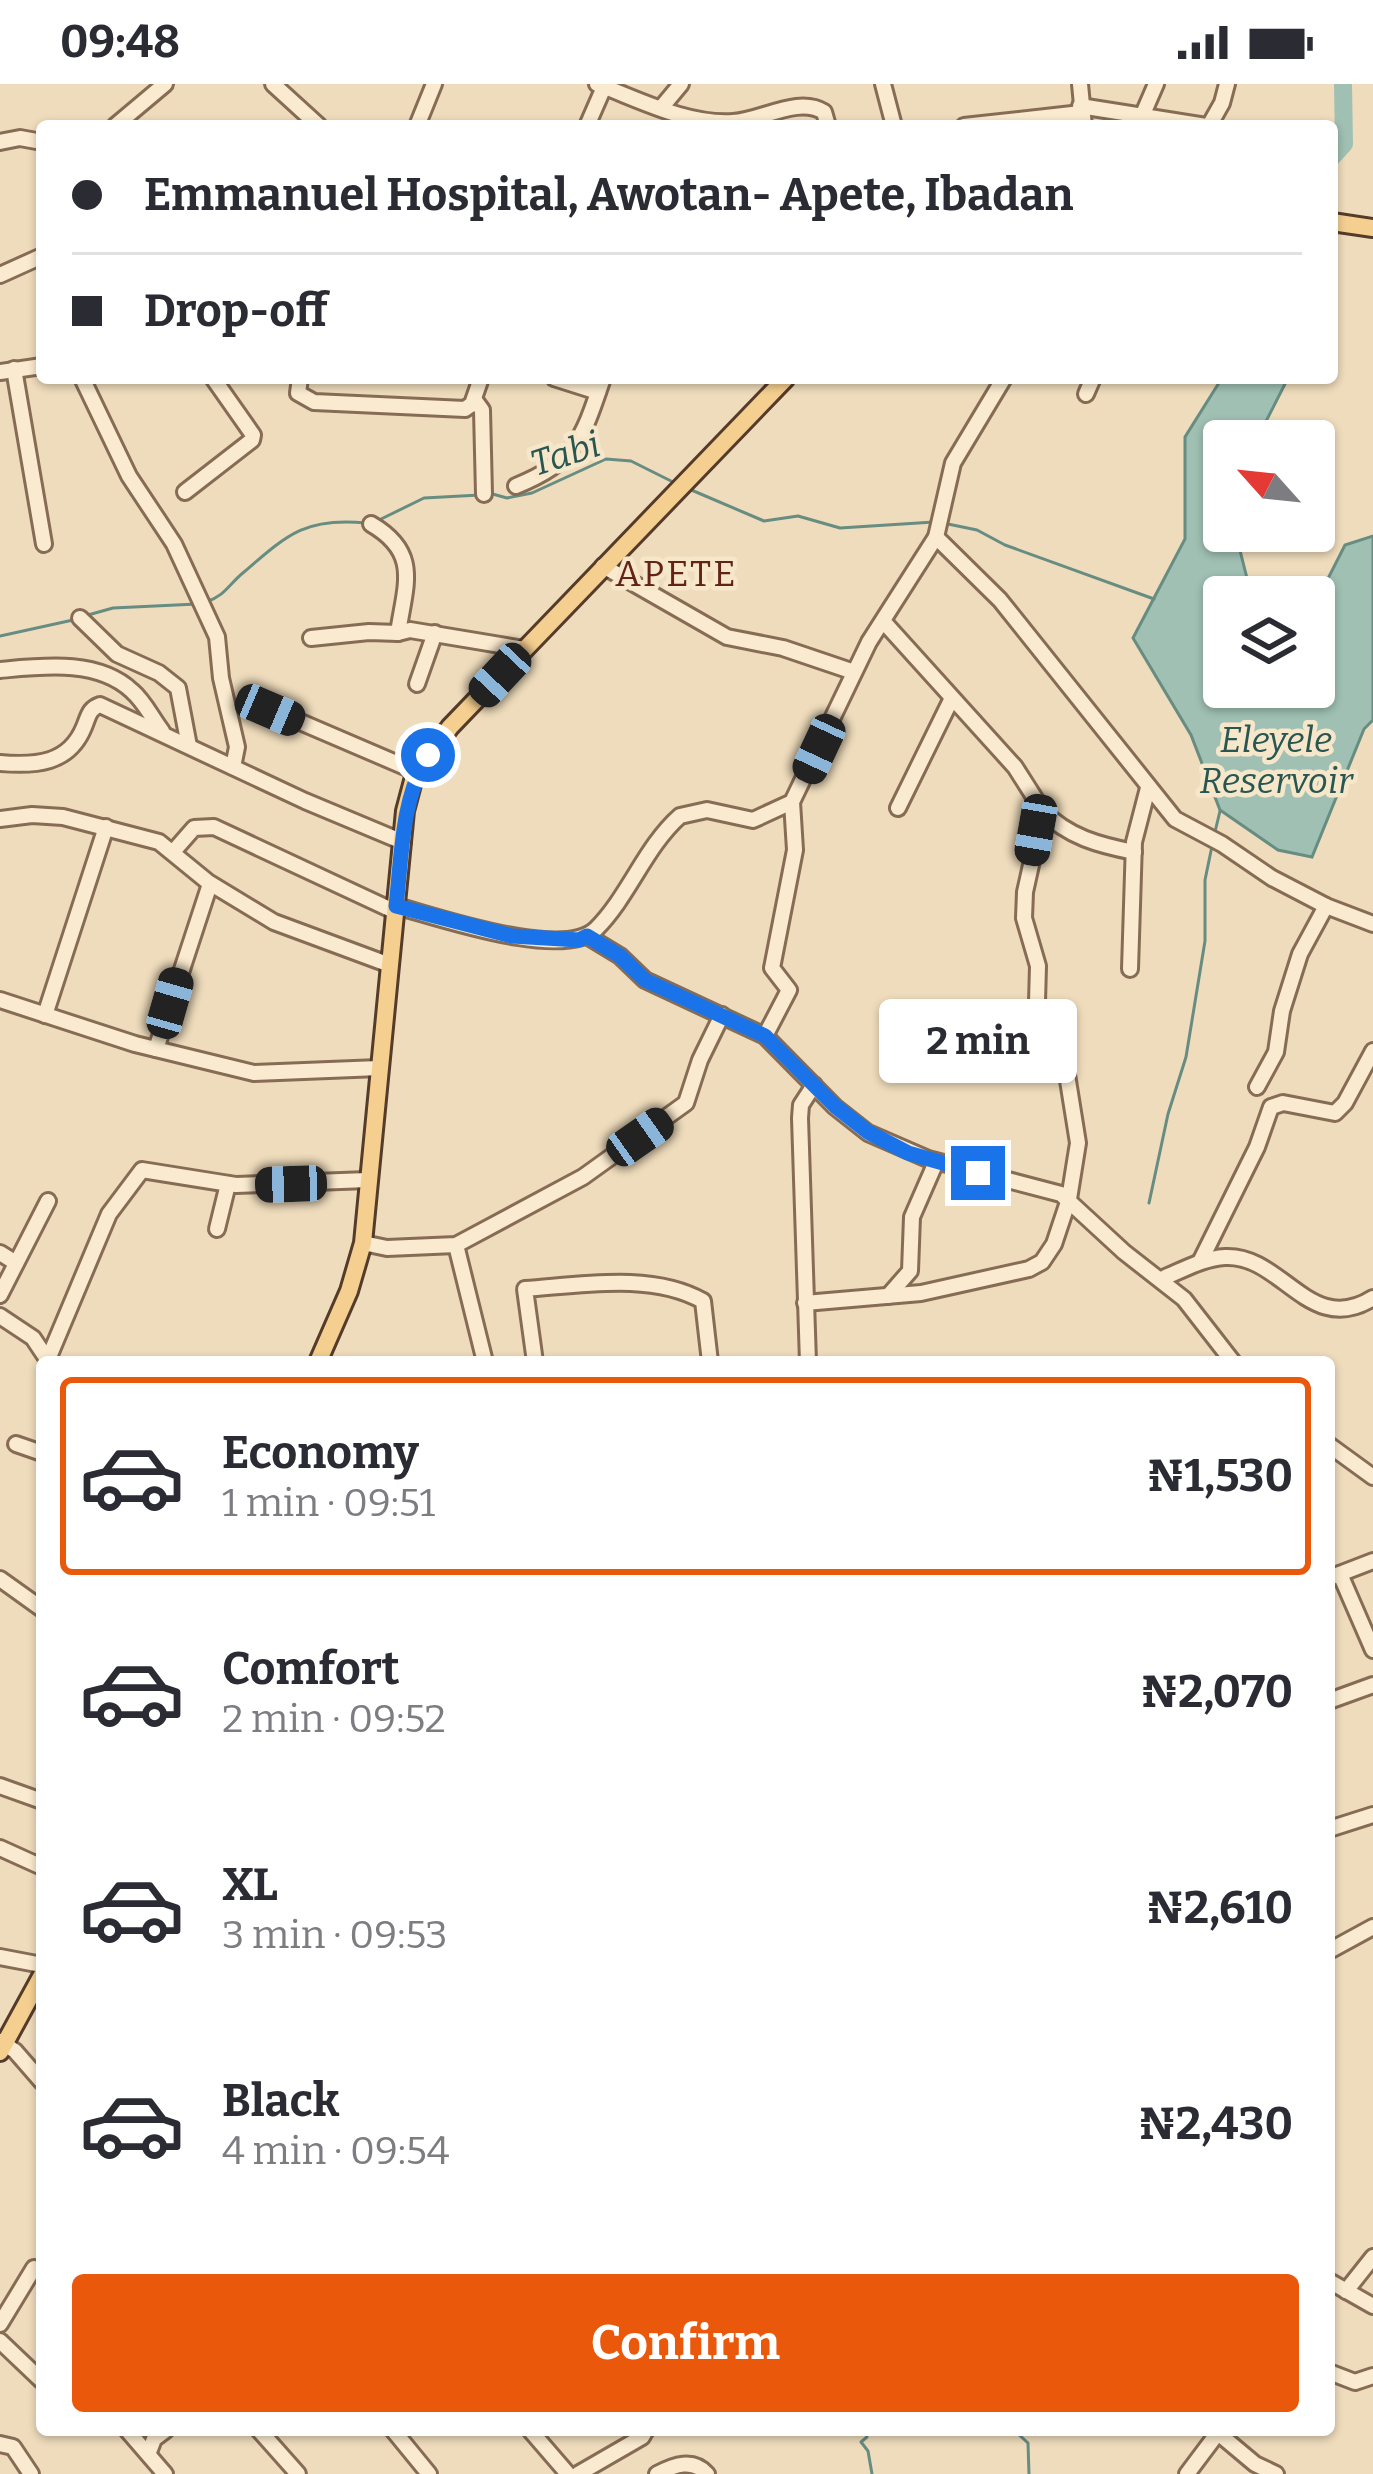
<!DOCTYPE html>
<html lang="en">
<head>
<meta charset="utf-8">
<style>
	:root { --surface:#fff; --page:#f2f2f3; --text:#2b2b33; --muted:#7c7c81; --line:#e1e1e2; --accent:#ea580c }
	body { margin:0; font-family:Bitter,serif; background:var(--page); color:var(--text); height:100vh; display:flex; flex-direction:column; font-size:45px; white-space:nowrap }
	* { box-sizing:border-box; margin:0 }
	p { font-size:39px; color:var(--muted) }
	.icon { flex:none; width:66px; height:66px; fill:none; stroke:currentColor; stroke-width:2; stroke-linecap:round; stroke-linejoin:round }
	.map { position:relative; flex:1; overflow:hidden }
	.panel { position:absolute; left:36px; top:1272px; width:1299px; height:1080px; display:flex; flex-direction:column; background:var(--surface); border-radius:12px; box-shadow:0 3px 9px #0004 }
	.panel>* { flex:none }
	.top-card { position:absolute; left:36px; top:36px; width:1302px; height:264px; border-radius:12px; box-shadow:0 3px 9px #0004; display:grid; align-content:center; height:264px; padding:0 36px; background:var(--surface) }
	.needle { width:78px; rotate:297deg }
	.tools { position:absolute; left:1203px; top:336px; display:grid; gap:24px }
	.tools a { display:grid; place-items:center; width:132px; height:132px; border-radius:12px; background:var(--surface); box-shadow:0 3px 9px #0004; font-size:60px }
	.end { position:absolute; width:54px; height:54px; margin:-27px; border:15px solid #1a73e8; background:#fff; box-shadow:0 0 0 6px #fff }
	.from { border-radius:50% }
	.bubble { position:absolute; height:84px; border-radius:12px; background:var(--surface); box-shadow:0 3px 9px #0004; font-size:39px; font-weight:700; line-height:84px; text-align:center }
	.car { position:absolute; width:36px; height:72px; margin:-36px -18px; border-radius:15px; box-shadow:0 0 9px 3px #0007; background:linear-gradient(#222 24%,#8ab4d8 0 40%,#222 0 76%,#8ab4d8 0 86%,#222 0) }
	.top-card b { display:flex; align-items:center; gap:42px; height:114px; font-size:45px }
	.top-card b+b { border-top:3px solid var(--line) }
	.top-card i { width:30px; height:30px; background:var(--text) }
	ul { padding:21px 0 0; list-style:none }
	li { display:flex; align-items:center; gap:36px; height:198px; margin:0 24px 18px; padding:0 12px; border:6px solid transparent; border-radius:12px }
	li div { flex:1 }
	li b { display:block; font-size:45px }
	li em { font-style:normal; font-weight:700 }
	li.on { border-color:var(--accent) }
	li>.icon { width:108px; height:108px; stroke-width:1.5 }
	.button { display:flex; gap:24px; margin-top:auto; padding:24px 36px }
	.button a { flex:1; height:138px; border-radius:12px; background:var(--accent); color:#fff; font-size:48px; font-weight:700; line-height:138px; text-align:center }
	.status { display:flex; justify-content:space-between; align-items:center; height:84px; padding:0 60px; background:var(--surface); direction:ltr }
	.status svg { height:33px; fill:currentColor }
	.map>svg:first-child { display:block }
</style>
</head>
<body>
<div class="status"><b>09:48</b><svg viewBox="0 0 49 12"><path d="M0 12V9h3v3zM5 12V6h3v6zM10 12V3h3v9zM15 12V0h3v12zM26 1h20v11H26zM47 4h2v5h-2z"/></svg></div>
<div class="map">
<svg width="1373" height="2390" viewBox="0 0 1373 2390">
	<rect width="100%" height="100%" fill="#efdcbc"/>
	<!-- water -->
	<polygon fill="#a0c0b4" stroke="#678d82" stroke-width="3" points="1222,294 1288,294 1256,357 1224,357 1224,447 1235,447 1248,498 1264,513 1224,513 1224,603 1314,603 1314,522 1345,461 1373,452 1373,636 1364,645 1312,773 1278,766 1220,726 1191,651 1133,554 1185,455 1185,353"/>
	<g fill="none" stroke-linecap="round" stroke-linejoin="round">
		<!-- stream -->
		<g stroke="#678d82" stroke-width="3">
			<polyline points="689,405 764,437 798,432 840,444 934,438"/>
			<polyline points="489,409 507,414 532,409 606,375 631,377 675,399"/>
			<polyline points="375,438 424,414 480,411"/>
			<polyline points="943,439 977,446 1005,461 1154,515"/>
			<path d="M206 518C225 512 229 500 244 488 288 450 306 433 366 439"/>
			<polyline points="88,531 113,524 197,520"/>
			<polyline points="0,552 73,536"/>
			<polyline points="1214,752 1220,727"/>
			<polyline points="1149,1119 1168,1030 1186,973 1205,857 1205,796 1212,762"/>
			<polyline points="864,2346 867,2353 861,2358 868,2367 872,2390"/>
			<polyline points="1014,2346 1028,2359 1029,2390"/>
		</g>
		<!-- river -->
		<polyline stroke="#a0c0b4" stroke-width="18" points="1332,73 1344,60 1343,0"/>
		<!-- minor casing -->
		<g stroke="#876c55" stroke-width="20">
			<g id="minor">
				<polyline points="273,0 319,42"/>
				<path d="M597 0C640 16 687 41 733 38 763 36 798 12 824 28L828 42"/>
				<polyline points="883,0 894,42"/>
				<polyline points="1080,0 1084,42"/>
				<polyline points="1080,22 1206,42"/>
				<polyline points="661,24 681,0"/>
				<polyline points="1143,30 1156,0"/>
				<polyline points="115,42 165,0"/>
				<polyline points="417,42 434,0"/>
				<polyline points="587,42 604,3"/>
				<polyline points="964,42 1081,29"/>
				<polyline points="1209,42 1222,19 1227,0"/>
				<polyline points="0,58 20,54 42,58"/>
				<polyline points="0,191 42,172"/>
				<polyline points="14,285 44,460"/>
				<polyline points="0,288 42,282"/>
				<polyline points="82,294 129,392 174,460 217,553 221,594 237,663 233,683"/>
				<polyline points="300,294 298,309 314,318 465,325 472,320 481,294"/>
				<polyline points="554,294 598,308"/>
				<polyline points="1086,310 1093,294"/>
				<polyline points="474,315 482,326 484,410"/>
				<path d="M516 402C576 378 583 353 603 294"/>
				<polyline points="185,408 252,356 253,351 213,294"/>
				<path d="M371 440C421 469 405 501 398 549"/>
				<polyline points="936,453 1000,516 1175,735 1222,760 1272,794 1326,822 1373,840"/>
				<polyline points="603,482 727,553 783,564 854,588"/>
				<polyline points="80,534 117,570 159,589 178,604 189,662"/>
				<polyline points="311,554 369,548 398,549 410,546 524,565"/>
				<path d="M0 586C43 582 98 575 132 607 144 617 152 634 162 647"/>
				<polyline points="417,600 435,549"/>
				<polyline points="270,625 417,688"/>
				<path d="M0 679C36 682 69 680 84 643 89 631 89 625 100 621L305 717 403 758"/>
				<polyline points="898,724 952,614"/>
				<path d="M1043 727C1068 753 1099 761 1134 768"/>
				<polyline points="0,735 32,731 63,733 159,758 208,798 274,838 390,881"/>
				<polyline points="173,768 194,744 214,743 396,828"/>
				<path d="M396 822C438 833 563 877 596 845 629 812 645 763 680 732L707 726 753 736 792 718 869 558 936 453 953 379 1004 294"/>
				<polyline points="587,852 620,872 645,896 765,952 835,1023 868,1049 928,1075 1061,1110 1124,1168 1184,1215 1233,1278"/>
				<polyline points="1130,885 1134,758 1148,704"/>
				<polyline points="0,916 135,960 254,989 379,984"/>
				<polyline points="45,931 106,743"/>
				<polyline points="765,952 789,906 772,884 795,766 792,718"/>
				<polyline points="156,965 210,800"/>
				<polyline points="1257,1003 1276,968 1282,927 1300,870 1326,822"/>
				<polyline points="217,1145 228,1100"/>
				<polyline points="363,1159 387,1164 456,1161 583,1093 686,1019 700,976 722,931"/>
				<polyline points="456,1161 485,1278"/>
				<polyline points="0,1169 16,1179"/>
				<polyline points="1200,1178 1257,1063 1271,1023 1283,1019 1335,1029 1345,1019 1373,967"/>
				<path d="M1161 1195C1181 1187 1203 1174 1225 1173 1282 1170 1310 1254 1373 1214"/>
				<polyline points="0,1211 48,1117"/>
				<polyline points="888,1212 910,1187 912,1133 936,1078"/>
				<polyline points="805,1219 921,1209 1029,1185 1042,1178 1054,1160 1069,1115 1078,1059 1065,978 1053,968 1041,966 1036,954 1038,882 1024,834 1025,808 1043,727 1015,683 883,537"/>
				<polyline points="0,1232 33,1254 49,1278"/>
				<polyline points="49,1273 109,1130 142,1086 236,1101 368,1096"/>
				<path d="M535 1278 525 1205C581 1201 652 1188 703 1217L710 1278"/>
				<polyline points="808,1278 800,1034 801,1021 814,1001"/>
				<polyline points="16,1360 42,1369"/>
				<polyline points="1329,1361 1373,1393"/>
				<polyline points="1340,1490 1373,1566"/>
				<polyline points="1329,1494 1373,1477"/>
				<polyline points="0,1495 42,1525"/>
				<polyline points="1329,1617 1373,1601"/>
				<polyline points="0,1702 42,1717"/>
				<polyline points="1329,1745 1373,1731"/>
				<polyline points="0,1764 42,1783"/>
				<polyline points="1329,1867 1373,1843"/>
				<polyline points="0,1873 42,1881"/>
				<polyline points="0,1957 15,1967 42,1998"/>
				<polyline points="1329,2197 1373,2222"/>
				<polyline points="1346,2207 1373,2173"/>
				<polyline points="0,2240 34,2184"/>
				<polyline points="0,2257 42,2297"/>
				<polyline points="1329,2288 1355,2298 1373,2292"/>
				<polyline points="127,2346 165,2390"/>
				<polyline points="259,2346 298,2390"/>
				<polyline points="393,2346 429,2390"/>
				<polyline points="530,2346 568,2390"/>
				<polyline points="1218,2349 1255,2380 1276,2390"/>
				<polyline points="0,2360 13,2363 31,2390"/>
				<polyline points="149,2368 154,2355 166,2346"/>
				<polyline points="578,2390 642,2353 646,2346"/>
				<path d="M657 2390C674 2381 693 2374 707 2390"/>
				<polyline points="1187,2390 1220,2346"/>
			</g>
		</g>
		<!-- major casing -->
		<g stroke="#543b2a" stroke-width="22">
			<g id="major">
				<polyline points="1332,138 1373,144"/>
				<polyline points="318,1278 349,1207 363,1159 405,727 414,693 450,643 786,294"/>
				<polyline points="0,1968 42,1891"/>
			</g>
		</g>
		<!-- minor -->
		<use href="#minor" stroke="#faeacf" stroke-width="14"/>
		<!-- major -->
		<use href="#major" stroke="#f5cf90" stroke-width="16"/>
	</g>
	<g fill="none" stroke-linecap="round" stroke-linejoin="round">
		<!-- route -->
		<path stroke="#1a73e8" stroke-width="15" d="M428 671C401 717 402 770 396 822L512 852 579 856 587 852 620 872 645 896 765 952 835 1022 868 1048 908 1069 978 1089"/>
	</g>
	<g text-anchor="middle" stroke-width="9" stroke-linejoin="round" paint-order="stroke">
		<!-- water labels -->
		<g font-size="36" font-style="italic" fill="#295650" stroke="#f6e7cb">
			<text transform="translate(565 369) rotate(-18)" y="13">Tabi</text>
			<text x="1276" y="668">Eleyele<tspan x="1276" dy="41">Reservoir</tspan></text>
		</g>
		<!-- neighbourhood labels -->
		<g font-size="36" letter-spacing="3" fill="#642318" stroke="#f6e7cb">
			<text x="677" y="502">APETE</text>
		</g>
	</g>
</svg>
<div class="tools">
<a><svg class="needle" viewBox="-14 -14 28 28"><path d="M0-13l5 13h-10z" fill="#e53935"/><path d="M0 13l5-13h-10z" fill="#7c7c81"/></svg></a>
<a><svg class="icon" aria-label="layers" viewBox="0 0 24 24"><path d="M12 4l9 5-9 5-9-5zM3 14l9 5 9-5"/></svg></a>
</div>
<i class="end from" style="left:428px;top:671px"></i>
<i class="end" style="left:978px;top:1089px"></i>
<div class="bubble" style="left:879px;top:915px;width:198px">2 min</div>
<i class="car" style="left:500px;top:591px;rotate:223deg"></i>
<i class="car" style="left:270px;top:626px;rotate:113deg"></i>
<i class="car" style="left:819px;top:665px;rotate:205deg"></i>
<i class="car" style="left:1036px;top:746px;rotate:190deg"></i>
<i class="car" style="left:170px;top:919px;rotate:16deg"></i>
<i class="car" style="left:640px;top:1053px;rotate:55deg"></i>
<i class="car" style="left:291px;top:1100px;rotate:268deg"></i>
<div class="top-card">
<b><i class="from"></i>Emmanuel Hospital, Awotan- Apete, Ibadan</b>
<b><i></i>Drop-off</b>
</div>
<section class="panel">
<ul>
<li class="on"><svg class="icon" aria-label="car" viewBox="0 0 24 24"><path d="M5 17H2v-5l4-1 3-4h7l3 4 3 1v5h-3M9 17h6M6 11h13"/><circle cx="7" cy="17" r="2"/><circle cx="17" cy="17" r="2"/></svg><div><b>Economy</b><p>1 min · 09:51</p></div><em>₦1,530</em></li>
<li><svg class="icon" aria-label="car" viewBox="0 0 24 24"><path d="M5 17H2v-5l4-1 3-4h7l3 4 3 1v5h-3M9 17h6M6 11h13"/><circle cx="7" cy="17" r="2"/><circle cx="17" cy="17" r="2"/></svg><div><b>Comfort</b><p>2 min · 09:52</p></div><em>₦2,070</em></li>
<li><svg class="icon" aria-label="car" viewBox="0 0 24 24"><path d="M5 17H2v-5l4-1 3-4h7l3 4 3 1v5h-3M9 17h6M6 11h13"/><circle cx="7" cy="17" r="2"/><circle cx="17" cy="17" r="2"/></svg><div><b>XL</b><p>3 min · 09:53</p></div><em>₦2,610</em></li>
<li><svg class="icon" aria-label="car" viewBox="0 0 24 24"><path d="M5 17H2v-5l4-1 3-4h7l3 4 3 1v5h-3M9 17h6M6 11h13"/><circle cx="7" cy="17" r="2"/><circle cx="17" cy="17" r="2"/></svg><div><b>Black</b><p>4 min · 09:54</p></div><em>₦2,430</em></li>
</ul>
<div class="button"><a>Confirm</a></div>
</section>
</div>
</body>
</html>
